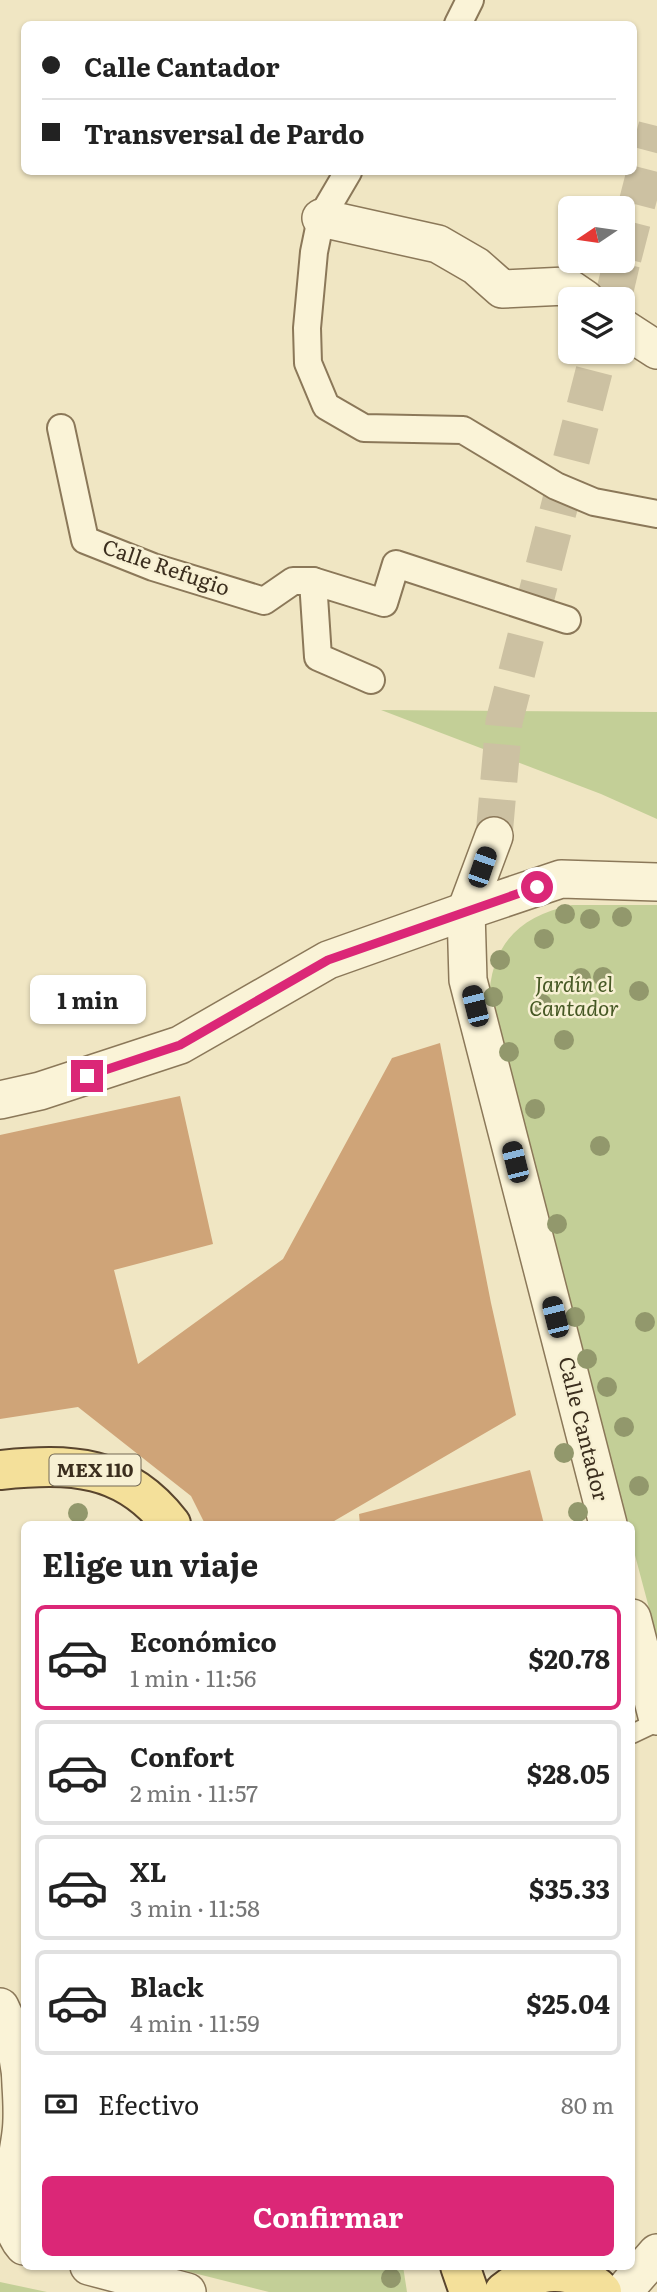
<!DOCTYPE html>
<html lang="es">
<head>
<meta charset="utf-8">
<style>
	:root { --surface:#fff; --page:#f6f6f6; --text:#222; --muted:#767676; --line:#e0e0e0; --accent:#db2777 }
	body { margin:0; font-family:Literata,serif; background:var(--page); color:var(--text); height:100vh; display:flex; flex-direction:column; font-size:26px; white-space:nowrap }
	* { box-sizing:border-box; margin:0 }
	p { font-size:23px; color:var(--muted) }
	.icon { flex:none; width:38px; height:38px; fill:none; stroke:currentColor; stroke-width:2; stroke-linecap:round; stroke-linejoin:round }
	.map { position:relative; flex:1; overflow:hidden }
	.sheet { position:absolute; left:21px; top:1521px; width:614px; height:749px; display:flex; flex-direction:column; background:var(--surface); border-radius:10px; box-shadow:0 2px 5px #0004 }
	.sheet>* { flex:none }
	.top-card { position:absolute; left:21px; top:21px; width:616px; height:154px; border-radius:10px; box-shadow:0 2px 5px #0004; display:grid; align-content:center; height:154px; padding:0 21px; background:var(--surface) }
	.needle { width:46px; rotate:257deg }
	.tools { position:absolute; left:558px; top:196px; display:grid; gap:14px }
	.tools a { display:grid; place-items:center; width:77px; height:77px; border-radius:10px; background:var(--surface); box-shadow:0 2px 5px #0004; font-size:35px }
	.end { position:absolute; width:32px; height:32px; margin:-16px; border:9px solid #db2777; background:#fff; box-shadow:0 0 0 4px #fff }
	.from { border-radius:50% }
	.bubble { position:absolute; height:49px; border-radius:10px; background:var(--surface); box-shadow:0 2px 5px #0004; font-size:23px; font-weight:700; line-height:49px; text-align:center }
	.car { position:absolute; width:21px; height:42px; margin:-21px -10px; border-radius:9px; box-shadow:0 0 5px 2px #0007; background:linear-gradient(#222 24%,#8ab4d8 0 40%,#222 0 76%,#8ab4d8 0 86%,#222 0) }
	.top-card b { display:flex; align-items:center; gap:24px; height:66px; font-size:26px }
	.top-card b+b { border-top:2px solid var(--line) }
	.top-card i { width:18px; height:18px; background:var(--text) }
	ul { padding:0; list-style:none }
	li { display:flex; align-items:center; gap:21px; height:105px; margin:0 14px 10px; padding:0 7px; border:4px solid var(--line); border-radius:10px }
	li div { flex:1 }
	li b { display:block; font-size:26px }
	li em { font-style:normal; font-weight:700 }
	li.selected { border-color:var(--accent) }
	li>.icon { width:63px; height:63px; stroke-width:1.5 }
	h2 { padding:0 21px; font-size:32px; line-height:84px }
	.pay { display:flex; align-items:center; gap:18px; height:77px; padding:0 21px; font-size:26px }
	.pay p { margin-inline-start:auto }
	.action { display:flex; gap:14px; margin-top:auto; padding:14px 21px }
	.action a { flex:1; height:80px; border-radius:10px; background:var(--accent); color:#fff; font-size:28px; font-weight:700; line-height:80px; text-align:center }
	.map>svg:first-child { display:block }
</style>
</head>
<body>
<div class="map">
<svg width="657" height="2292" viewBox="0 0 657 2292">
	<rect width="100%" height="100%" fill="#f0e6c3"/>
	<!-- green -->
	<g fill="#c3cf97">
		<polygon points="381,710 657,712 657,819 601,794"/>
		<path d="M572 905H657V1638L632 1544V1524H627L489 1002C490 946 518 916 572 905Z"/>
		<polygon points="166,2266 403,2266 407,2292 269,2292"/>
		<polygon points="0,2282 47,2292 0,2292"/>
	</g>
	<!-- building -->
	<g fill="#cfa478">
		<polygon points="440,1043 491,1303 516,1415 329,1524 205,1524 191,1496 78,1407 0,1419 0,1135 180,1096 213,1244 114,1270 138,1364 283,1259 392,1058"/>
		<polygon points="530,1470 544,1524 360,1524 359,1514"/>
	</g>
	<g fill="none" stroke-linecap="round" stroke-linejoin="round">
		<!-- minor-tunnel -->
		<g stroke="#ccc1a2" stroke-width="37" stroke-dasharray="37 18" stroke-linecap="butt">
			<polyline points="623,258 657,126"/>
			<polyline points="613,299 622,261"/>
			<polyline points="494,836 504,722 599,352"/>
		</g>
		<!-- service casing -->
		<g stroke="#8b7859" stroke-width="21">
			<polyline id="service" points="632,1734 657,1722"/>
		</g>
		<!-- pedestrian casing -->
		<g stroke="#8b7859" stroke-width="30">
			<g id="pedestrian">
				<polyline points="458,24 470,0"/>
				<polyline points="348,172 321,218 314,252 307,328 308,363 326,406 364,428 463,430 556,486 594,502 657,514"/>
				<polyline points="61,428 85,540 153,567 264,601 293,581 313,581"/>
				<polyline points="371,680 318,657 313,581 384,603 396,564 567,620"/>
			</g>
		</g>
		<!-- minor casing -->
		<g stroke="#8b7859" stroke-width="40">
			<g id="minor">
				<polyline points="321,218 438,244 476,266 502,289 566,286 585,299"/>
				<polyline points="623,328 657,350"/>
				<polyline points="494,836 466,911 468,980 608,1524"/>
				<polyline points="0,1100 40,1091 180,1045 328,960 466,911 561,879 657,882"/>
				<polyline points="632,1618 657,1716"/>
				<path d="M0 2007C11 2030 21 2058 21 2085 22 2100 23 2118 21 2133 17 2168 0 2219 24 2246"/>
				<polyline points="89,2266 187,2292"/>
				<polyline points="623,2292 657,2253"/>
			</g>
		</g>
		<!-- primary casing -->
		<g stroke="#59452e" stroke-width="42">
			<g id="primary">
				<path d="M0 1470C70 1463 125 1464 171 1524"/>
				<polyline points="460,2266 469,2292"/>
				<path d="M504 2292C533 2268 573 2263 602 2292"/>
			</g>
		</g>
		<!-- service -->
		<use href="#service" stroke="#faf3d7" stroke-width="18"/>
		<!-- pedestrian -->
		<use href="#pedestrian" stroke="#faf3d7" stroke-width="26"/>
		<!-- minor -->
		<use href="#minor" stroke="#faf3d7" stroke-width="37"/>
		<!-- primary -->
		<use href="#primary" stroke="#f4e09a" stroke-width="38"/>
	</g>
	<!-- trees -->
	<g fill="#92986c">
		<circle cx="565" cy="914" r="10"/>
		<circle cx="622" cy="917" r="10"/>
		<circle cx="590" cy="919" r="10"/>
		<circle cx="544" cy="939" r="10"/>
		<circle cx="500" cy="960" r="10"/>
		<circle cx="603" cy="977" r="10"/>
		<circle cx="581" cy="978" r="10"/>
		<circle cx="639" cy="991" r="10"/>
		<circle cx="493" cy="997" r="10"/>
		<circle cx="542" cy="1004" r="10"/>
		<circle cx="564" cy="1040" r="10"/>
		<circle cx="509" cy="1052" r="10"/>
		<circle cx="535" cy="1109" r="10"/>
		<circle cx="600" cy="1146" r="10"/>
		<circle cx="557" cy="1224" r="10"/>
		<circle cx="575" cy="1317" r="10"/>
		<circle cx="645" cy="1322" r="10"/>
		<circle cx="587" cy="1359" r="10"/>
		<circle cx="607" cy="1387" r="10"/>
		<circle cx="624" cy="1427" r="10"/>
		<circle cx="564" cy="1453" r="10"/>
		<circle cx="639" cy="1486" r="10"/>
		<circle cx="578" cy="1512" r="10"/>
		<circle cx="78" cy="1513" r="10"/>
		<circle cx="391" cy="2278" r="10"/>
	</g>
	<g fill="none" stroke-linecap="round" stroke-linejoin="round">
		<!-- route -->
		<polyline stroke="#db2777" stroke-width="9" points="87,1076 180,1045 328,960 537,887"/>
	</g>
	<g text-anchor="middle" stroke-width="5" stroke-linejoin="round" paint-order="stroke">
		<!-- shield labels -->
		<rect fill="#f7f0d3" stroke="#736854" stroke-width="2" x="49.5" y="1454.5" width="91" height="31" rx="5"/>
		<g font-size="19" font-weight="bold" fill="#3b2e1e">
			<text x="95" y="1477">MEX 110</text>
		</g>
		<!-- street labels -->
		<g font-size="21" fill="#3b2e1e" stroke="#f7f0d3">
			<text transform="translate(166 568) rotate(19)" y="7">Calle Refugio</text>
			<text transform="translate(583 1429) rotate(76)" y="7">Calle Cantador</text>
		</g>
		<!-- park labels -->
		<g font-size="21" font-style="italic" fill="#465824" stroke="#f7f0d3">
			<text x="574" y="992">Jardín el<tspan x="574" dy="24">Cantador</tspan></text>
		</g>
	</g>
</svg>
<div class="tools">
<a><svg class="needle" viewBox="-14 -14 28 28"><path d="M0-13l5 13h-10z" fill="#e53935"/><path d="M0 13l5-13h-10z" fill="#767676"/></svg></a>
<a><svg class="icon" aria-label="layers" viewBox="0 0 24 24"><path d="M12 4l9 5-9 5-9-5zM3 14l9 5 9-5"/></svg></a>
</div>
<i class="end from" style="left:537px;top:887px"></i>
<i class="end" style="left:87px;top:1076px"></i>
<div class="bubble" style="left:30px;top:975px;width:116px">1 min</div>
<i class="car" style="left:482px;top:867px;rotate:19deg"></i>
<i class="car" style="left:475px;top:1006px;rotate:346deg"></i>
<i class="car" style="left:515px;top:1162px;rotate:346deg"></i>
<i class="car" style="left:555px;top:1317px;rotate:346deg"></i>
<div class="top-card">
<b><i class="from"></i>Calle Cantador</b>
<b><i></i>Transversal de Pardo</b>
</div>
<section class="sheet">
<h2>Elige un viaje</h2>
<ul>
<li class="selected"><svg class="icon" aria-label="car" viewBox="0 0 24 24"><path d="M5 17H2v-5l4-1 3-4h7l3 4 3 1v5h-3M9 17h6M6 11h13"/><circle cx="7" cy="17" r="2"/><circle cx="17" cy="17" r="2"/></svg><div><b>Económico</b><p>1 min · 11:56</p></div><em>$20.78</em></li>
<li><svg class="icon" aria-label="car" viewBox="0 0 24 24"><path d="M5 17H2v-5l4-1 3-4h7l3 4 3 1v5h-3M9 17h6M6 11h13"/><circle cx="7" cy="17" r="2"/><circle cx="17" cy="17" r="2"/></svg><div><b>Confort</b><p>2 min · 11:57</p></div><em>$28.05</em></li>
<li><svg class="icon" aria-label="car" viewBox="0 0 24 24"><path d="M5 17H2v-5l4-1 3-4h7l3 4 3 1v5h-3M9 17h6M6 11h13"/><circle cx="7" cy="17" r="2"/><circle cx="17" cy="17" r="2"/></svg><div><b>XL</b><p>3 min · 11:58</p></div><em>$35.33</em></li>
<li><svg class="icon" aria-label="car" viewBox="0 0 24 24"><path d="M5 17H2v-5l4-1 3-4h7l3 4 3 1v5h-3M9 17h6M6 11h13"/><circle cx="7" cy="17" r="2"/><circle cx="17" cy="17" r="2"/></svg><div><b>Black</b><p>4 min · 11:59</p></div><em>$25.04</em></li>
</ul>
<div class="pay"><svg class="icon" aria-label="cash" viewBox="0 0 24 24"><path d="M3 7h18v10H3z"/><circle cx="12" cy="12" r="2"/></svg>Efectivo<p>80 m</p></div>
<div class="action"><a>Confirmar</a></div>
</section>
</div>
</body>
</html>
